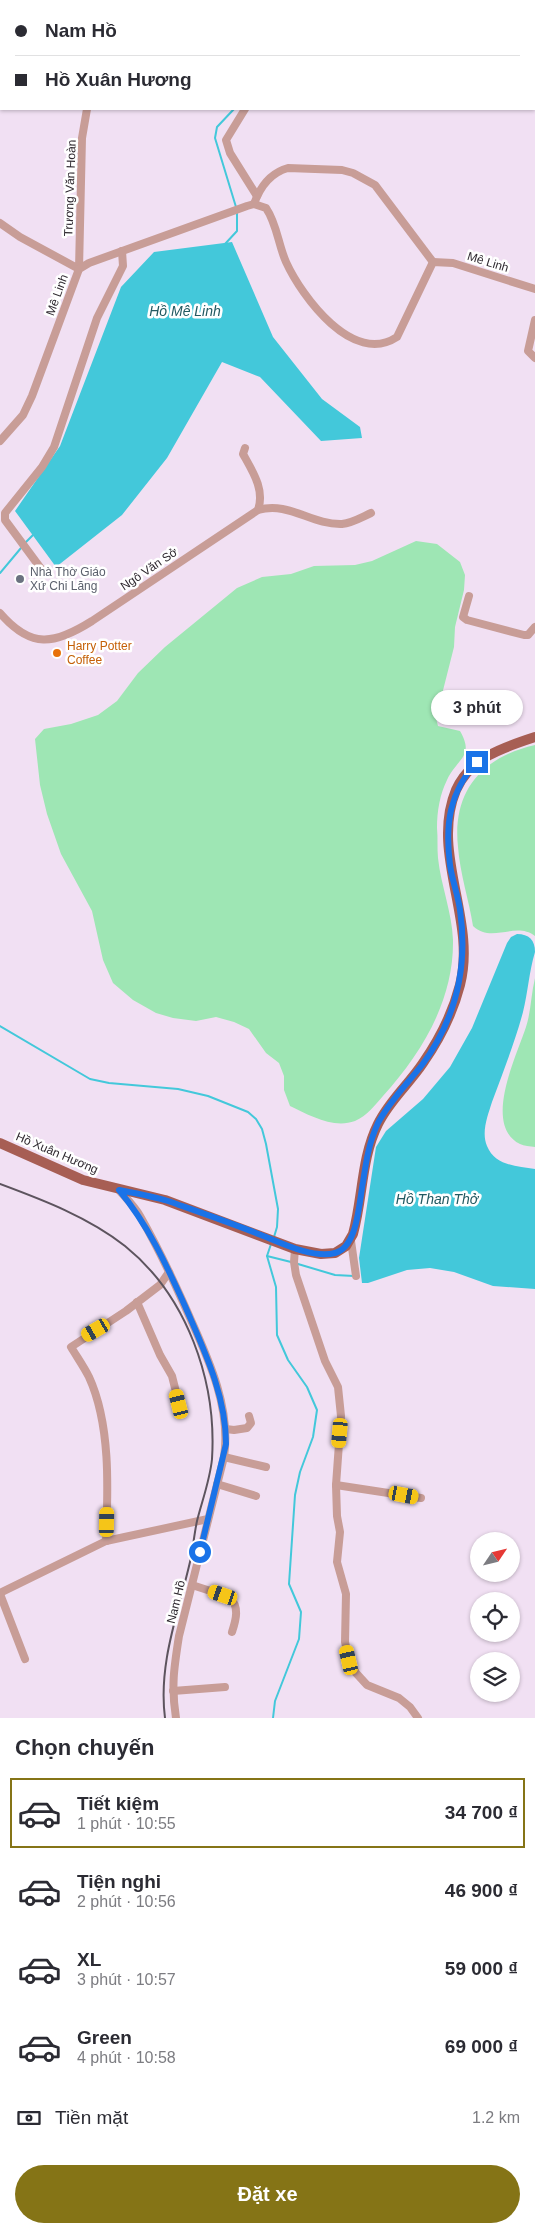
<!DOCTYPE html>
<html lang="vi">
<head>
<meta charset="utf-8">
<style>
	:root { --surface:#fff; --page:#f2f2f3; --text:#2b2b33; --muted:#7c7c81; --line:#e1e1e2; --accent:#857416 }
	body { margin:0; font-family:Arial,sans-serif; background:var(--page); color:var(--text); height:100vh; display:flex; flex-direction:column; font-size:19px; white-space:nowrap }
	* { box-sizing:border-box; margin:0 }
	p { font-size:16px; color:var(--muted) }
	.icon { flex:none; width:28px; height:28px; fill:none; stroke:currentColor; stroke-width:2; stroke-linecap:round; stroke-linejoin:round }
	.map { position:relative; height:1718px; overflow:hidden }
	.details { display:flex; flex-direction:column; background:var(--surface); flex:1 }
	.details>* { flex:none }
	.guide { position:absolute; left:0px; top:0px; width:535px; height:110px; box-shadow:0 1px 4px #0004; display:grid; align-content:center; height:110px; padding:0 15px; background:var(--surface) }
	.needle { width:32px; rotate:55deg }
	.fabs { position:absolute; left:470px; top:1532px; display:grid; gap:10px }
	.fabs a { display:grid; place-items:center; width:50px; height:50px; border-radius:50%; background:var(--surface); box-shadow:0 1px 4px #0004; font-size:25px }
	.end { position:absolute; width:22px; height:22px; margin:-11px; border:6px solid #1a73e8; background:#fff; box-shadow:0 0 0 2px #fff }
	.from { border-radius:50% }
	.bubble { position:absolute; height:35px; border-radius:18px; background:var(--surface); box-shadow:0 1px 4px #0004; font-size:16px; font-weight:600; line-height:35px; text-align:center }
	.car { position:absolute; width:15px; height:30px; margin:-15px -8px; border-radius:6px; box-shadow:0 0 4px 1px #0007; background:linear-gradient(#f5c518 24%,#345 0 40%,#f5c518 0 76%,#345 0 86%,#f5c518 0) }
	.guide b { display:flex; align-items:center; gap:18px; height:48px; font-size:19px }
	.guide b+b { border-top:1px solid var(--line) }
	.guide i { width:12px; height:12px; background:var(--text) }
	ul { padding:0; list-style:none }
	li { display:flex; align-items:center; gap:15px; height:70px; margin:0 10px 8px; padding:0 5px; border:2px solid transparent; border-radius:0px }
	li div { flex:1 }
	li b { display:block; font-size:19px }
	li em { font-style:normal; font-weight:600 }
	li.current { border-color:var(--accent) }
	li>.icon { width:45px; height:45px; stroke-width:1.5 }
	h2 { padding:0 15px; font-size:22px; line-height:60px }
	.pay { display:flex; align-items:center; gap:12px; height:55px; padding:0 15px; font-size:19px }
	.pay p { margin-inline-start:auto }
	.cta { display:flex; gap:10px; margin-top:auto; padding:10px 15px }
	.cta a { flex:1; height:58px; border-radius:30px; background:var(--accent); color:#fff; font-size:20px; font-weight:600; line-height:58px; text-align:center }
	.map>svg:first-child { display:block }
</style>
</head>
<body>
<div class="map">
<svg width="535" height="1718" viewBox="0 0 535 1718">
	<rect width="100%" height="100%" fill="#f1e0f3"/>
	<!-- green -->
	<g fill="#9ee6b4">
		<path d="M416 541 437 544 460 562 465 575 464 590 455 627 454 647 436 718 438 726 460 731C475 757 457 758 447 780 440 794 437 811 437 828 438 838 437 848 438 858 441 886 452 912 453 940 454 1000 422 1053 383 1096 375 1105 367 1116 355 1121 333 1129 309 1115 290 1106L284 1090V1076L279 1063 266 1053 249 1029 234 1022 216 1017 196 1021 173 1018 156 1013 133 1000 113 983 103 960 92 911 61 854 47 814 40 785 35 739 44 729 71 724 98 715 117 701 138 673 165 647 237 588 262 577 291 574 314 566 355 565 372 561Z"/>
		<path d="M535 745V936C515 921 492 944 473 926 469 900 460 874 458 847 452 791 482 757 535 745Z"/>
		<path d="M535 978V1147C530 1146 524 1146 520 1144 482 1125 517 1055 526 1027 531 1012 531 994 535 978Z"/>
	</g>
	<!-- water -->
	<g fill="#43c8da">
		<polygon points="232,242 273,337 322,399 360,427 362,438 321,441 260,377 222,362 167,458 122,515 56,567 15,511 60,446 121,287 154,252"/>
		<path d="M517 934C529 934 535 940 535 952 529 972 528 992 523 1012 515 1042 503 1072 492 1102 488 1115 481 1132 487 1146 495 1166 517 1166 535 1169V1289L493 1286 454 1272 430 1268 407 1270 368 1283H362L359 1258 376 1147 386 1131 423 1099 450 1067 472 1028 507 943 511 937Z"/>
	</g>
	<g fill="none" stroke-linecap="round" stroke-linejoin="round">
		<!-- stream -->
		<g stroke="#43c8da" stroke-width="2">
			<polyline points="273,1 274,0"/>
			<polyline points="234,109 217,127 215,138 236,207"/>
			<polyline points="225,244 237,231 237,211"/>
			<polyline points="26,542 33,535"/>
			<polyline points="0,573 21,548"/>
			<polyline points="0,1026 90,1079 109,1083 178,1089 208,1096 248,1112 256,1119 262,1129 266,1144 278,1209 277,1227 274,1237"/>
			<polyline points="271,1244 267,1256 276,1287 277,1335 288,1360 307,1387 317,1410 313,1437 300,1472 295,1495 289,1584 301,1612 299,1639 275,1701 273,1718"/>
			<polyline points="267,1256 291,1262"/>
			<polyline points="298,1264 335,1275 354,1276"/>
		</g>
		<!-- minor -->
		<g stroke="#c89d97" stroke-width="8">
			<polyline points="65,1 66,0"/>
			<polyline points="174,1 174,0"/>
			<polyline points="0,36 1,35"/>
			<polyline points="245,109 226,140 230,153 257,196"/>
			<path d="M254 204C260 187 270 173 288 168L342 170 353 173 375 185 433 262"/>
			<polyline points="0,223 20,237 79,269 82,138 87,109"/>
			<polyline points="535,320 528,351 535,358"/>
			<path d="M0 441 23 415 32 396 79 269 89 263 247 206 254 204 266 208C277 224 278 244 286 262 302 297 353 366 397 337L433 262 453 263 535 289"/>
			<path d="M245 448 243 454C253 472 265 490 258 510"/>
			<polyline points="42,570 5,520 5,513 42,467 54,447 97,318 123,266 122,251"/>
			<polyline points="469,596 463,617 467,620 524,635 528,635 535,627"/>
			<path d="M0 613C31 649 54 645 92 621L258 510C289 501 311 525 342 524 352 523 362 517 371 513"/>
			<path d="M119 1190C126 1198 135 1207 140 1216 156 1244 170 1273 183 1302 204 1350 232 1403 224 1457L179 1636C174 1668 171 1686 176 1718"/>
			<polyline points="351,1241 356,1276"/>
			<polyline points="295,1249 294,1262 296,1275 325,1361 338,1387 341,1416 336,1485 337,1516 340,1532 337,1562 346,1594 345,1642 349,1660 356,1673 367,1685 399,1698 410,1707 418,1718"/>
			<polyline points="137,1302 160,1355 172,1376 179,1404"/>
			<polyline points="226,1429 234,1430 247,1428 251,1423 249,1416"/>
			<polyline points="224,1457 266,1467"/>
			<polyline points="217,1484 256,1496"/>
			<polyline points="336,1485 421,1498"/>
			<path d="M106 1541C108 1490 111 1425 89 1377 84 1367 77 1357 71 1347L126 1311 160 1285 169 1272"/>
			<path d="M192 1585 229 1597C240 1606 236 1620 232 1632"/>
			<polyline points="0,1593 106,1541 208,1519"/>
			<polyline points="0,1594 25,1659"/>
			<polyline points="173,1691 225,1687"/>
		</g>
		<!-- major -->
		<path stroke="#a75e54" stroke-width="10" d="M0 1143 83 1180 165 1200 295 1249 321 1254 335 1253 346 1246 353 1234C363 1198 361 1158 378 1124 389 1101 409 1084 423 1063 439 1040 453 1012 460 985 477 920 430 853 456 790 470 758 504 747 535 737"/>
		<!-- rail -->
		<path stroke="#5d545e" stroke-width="2" d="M0 1184C43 1200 88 1217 125 1246 187 1296 217 1381 212 1459 210 1480 202 1501 197 1521 194 1535 193 1549 190 1562 178 1614 158 1664 165 1718"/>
	</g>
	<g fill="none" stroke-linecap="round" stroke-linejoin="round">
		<!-- route -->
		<path stroke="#1a73e8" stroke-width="6" d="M200 1552 226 1444C226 1395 204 1350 185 1306 166 1264 148 1225 119 1190 135 1193 152 1196 168 1201 199 1212 231 1223 261 1235 281 1243 313 1259 335 1253 358 1247 359 1202 363 1182 366 1162 369 1142 378 1123 389 1102 407 1084 422 1065 456 1019 468 966 460 910 458 895 452 880 450 865 445 825 449 792 477 762"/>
	</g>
	<!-- markers -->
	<circle fill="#6b7280" stroke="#fff" stroke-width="2" cx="20" cy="579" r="5"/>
	<circle fill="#e8710a" stroke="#fff" stroke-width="2" cx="57" cy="653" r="5"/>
	<g text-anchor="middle" stroke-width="5" stroke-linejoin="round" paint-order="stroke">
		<!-- street labels -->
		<g font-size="12" fill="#2f2930" stroke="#fff">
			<text transform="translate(70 188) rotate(-88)" y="4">Trương Văn Hoàn</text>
			<text transform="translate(488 262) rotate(17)" y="4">Mê Linh</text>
			<text transform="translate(57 295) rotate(-70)" y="4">Mê Linh</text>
			<text transform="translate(149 569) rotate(-34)" y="4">Ngô Văn Sở</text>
			<text transform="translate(57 1153) rotate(23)" y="4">Hồ Xuân Hương</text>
			<text transform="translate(176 1602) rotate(-76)" y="4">Nam Hồ</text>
		</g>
		<!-- worship labels -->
		<g font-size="12" fill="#5b616d" stroke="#fff" text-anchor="start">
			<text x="30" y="576">Nhà Thờ Giáo<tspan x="30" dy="14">Xứ Chi Lăng</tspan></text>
		</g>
		<!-- food labels -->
		<g font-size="12" fill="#c56008" stroke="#fff" text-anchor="start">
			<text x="67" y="650">Harry Potter<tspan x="67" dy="14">Coffee</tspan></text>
		</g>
		<!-- water labels -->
		<g font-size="14" font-style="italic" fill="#235a62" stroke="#fff">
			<text x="185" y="316">Hồ Mê Linh</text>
			<text x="437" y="1204">Hồ Than Thở</text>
		</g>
	</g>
</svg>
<div class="fabs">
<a><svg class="needle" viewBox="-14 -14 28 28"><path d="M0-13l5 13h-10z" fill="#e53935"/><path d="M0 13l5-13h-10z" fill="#7c7c81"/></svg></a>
<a><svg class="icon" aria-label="locate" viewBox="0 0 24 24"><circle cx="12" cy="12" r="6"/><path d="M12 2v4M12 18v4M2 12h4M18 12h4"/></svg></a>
<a><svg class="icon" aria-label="layers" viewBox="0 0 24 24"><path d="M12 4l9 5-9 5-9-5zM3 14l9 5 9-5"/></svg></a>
</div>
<i class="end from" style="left:200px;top:1552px"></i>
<i class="end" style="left:477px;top:762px"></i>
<div class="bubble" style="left:431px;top:690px;width:92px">3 phút</div>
<i class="car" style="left:96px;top:1330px;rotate:240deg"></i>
<i class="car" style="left:179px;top:1404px;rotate:346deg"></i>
<i class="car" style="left:340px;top:1433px;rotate:185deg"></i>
<i class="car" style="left:404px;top:1495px;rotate:101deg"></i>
<i class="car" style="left:107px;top:1522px;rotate:1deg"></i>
<i class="car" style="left:223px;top:1595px;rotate:289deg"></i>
<i class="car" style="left:349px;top:1660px;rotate:347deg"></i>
<div class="guide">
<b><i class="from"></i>Nam Hồ</b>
<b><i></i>Hồ Xuân Hương</b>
</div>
</div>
<section class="details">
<h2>Chọn chuyến</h2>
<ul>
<li class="current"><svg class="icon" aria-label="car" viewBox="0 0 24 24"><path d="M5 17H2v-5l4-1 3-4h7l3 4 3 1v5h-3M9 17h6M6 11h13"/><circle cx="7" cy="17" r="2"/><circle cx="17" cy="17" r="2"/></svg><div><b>Tiết kiệm</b><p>1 phút · 10:55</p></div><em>34 700 ₫</em></li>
<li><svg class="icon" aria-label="car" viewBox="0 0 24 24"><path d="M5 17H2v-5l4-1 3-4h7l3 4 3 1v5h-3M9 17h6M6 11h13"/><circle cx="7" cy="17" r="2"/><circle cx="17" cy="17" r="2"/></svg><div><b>Tiện nghi</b><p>2 phút · 10:56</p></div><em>46 900 ₫</em></li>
<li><svg class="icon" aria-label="car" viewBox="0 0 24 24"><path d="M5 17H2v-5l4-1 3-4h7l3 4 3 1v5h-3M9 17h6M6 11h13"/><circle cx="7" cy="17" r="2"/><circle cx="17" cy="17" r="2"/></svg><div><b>XL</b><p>3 phút · 10:57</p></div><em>59 000 ₫</em></li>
<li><svg class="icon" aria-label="car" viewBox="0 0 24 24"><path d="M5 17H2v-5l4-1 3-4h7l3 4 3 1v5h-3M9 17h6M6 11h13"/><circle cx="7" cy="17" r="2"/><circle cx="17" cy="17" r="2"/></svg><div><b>Green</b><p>4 phút · 10:58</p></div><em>69 000 ₫</em></li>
</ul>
<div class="pay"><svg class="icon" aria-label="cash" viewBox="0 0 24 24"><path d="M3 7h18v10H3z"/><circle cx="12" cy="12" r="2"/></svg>Tiền mặt<p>1.2 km</p></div>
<div class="cta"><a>Đặt xe</a></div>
</section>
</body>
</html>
